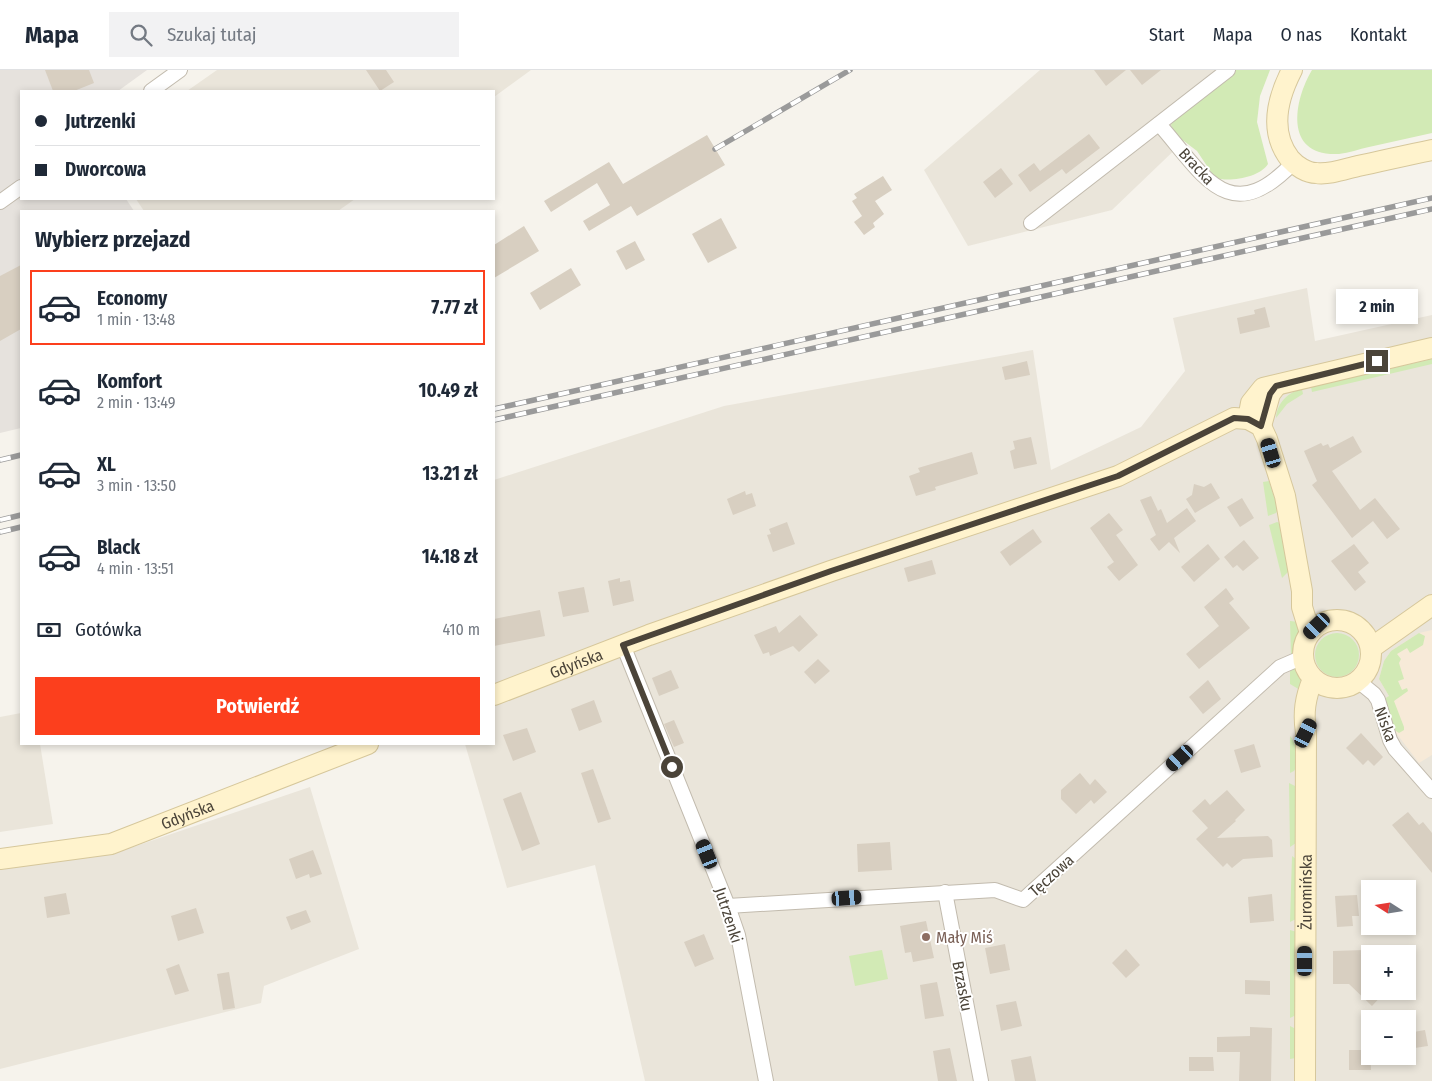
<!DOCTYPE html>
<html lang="pl">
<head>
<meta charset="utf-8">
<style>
	:root { --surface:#fff; --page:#f2f2f3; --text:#1f2937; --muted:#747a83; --line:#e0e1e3; --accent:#fc3f1d }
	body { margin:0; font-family:"Fira Sans Condensed",sans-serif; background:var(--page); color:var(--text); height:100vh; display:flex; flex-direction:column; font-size:19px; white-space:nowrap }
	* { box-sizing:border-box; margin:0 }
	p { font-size:16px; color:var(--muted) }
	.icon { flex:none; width:28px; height:28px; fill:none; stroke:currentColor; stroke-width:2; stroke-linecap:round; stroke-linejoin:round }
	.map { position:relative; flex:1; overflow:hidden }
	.drawer { position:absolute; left:20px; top:140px; width:475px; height:535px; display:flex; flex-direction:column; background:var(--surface); border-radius:0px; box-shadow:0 2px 8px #0003 }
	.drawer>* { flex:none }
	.hud { position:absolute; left:20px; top:20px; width:475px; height:110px; border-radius:0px; box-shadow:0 2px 8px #0003; display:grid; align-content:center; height:110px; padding:0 15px; background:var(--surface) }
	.needle { width:32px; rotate:282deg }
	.tools { position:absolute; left:1361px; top:810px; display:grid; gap:10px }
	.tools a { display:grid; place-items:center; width:55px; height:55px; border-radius:0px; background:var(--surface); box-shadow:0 2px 8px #0003; font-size:25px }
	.end { position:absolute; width:22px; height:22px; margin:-11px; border:6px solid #4b4439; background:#fff; box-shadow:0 0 0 2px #fff }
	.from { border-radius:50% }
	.bubble { position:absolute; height:35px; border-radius:0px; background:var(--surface); box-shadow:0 2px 8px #0003; font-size:16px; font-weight:700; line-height:35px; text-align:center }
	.car { position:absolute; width:15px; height:30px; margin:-15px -8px; border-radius:6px; box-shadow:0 0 4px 1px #0007; background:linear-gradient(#222 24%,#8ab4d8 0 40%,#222 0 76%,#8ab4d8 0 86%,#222 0) }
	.hud b { display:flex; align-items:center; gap:18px; height:48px; font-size:19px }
	.hud b+b { border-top:1px solid var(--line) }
	.hud i { width:12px; height:12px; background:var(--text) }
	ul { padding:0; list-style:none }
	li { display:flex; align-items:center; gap:15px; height:75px; margin:0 10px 8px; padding:0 5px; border:2px solid transparent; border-radius:0px }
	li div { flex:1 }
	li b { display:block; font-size:19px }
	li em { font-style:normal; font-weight:700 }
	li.active { border-color:var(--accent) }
	li>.icon { width:45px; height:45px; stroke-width:1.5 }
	h2 { padding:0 15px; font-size:22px; line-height:60px }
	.pay { display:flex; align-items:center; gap:12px; height:55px; padding:0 15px; font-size:19px }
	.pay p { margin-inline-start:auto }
	.primary-button { display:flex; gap:10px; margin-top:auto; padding:10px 15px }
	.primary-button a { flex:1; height:58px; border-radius:0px; background:var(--accent); color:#fff; font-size:20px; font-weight:700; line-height:58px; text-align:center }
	header { display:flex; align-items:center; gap:30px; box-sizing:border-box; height:70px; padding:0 25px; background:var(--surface); border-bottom:1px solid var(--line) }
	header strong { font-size:24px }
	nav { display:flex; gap:28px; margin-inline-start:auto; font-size:18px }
	.search { width:350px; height:45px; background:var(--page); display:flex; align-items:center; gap:12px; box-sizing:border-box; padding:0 18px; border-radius:0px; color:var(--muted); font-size:19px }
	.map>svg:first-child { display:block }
</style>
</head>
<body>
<header>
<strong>Mapa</strong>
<div class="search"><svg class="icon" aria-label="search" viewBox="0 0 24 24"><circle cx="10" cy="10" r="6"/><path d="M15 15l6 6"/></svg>Szukaj tutaj</div>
<nav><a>Start</a><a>Mapa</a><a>O nas</a><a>Kontakt</a></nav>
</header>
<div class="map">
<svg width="1432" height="1011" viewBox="0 0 1432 1011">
	<rect width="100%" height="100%" fill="#f6f3ec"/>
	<!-- residential -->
	<g fill="#eae5da" fill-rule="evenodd">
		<polygon points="217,0 531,0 494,27 494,21 187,21"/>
		<polygon points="1040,0 1258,0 1112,140 968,176 924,100"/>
		<polygon points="136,129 355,129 338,141 144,141"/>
		<path d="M1307 218 1315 271 1432 245V1011H645L595 795 507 818 465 674H494V410L724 336 1033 280 1051 400 1141 357 1185 301 1173 248ZM1370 819H1408V856H1370ZM1370 884H1408V921H1370ZM1370 949H1408V986H1370Z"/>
		<polygon points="21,643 21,674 40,674 53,754 0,762 0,647"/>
		<polygon points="310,717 359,879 264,916 261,933 0,999 0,800 133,777"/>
	</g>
	<!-- commercial -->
	<polygon fill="#f7ead8" points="1432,560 1432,685 1419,693 1393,659 1384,629 1389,626 1379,609 1384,591 1391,581 1419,563"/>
	<!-- industrial -->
	<polygon fill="#e6e2dd" points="0,0 147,0 118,21 21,21 21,129 126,129 134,141 21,141 21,358 0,363"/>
	<!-- green -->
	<g fill="#d2eab5">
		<path d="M1234 0H1270L1260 26 1257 52 1268 94C1259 108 1230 112 1215 108L1197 81 1176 65 1171 55 1174 48Z"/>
		<path d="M1312 0H1432V63C1411 68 1390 72 1369 77 1359 79 1349 83 1339 84 1284 87 1293 32 1312 0Z"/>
		<polygon points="1432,289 1432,294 1312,322 1311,317"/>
		<path d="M1302 319 1303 324 1287 334 1276 348C1277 333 1288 322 1302 319Z"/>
		<polygon points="1269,411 1278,439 1276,443 1268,446 1263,412"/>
		<polygon points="1277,452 1280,453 1289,501 1282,508 1269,455"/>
		<polygon points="1290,551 1299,552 1301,565 1296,583 1291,586"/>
		<circle cx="1337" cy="585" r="22"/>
		<polygon points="1419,563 1425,566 1423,575 1410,583 1407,578 1397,584 1401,589 1399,593 1404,609 1398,611 1402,620 1407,618 1408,621 1394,631 1404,657 1404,660 1399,663 1393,659 1384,629 1389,626 1379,609 1384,591 1391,581"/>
		<polygon points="1290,596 1299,599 1301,606 1300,620 1290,614"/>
		<path d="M1290 666C1297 673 1299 693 1294 701L1290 703Z"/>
		<polygon points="1289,713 1297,717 1296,773 1290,777"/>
		<polygon points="1292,786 1296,789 1296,849 1290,852"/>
		<polygon points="1290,860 1297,862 1296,945 1290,948"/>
		<polygon points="882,880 888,909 855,916 849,886"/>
		<polygon points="1290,956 1296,959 1296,988 1290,989"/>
	</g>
	<!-- building -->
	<g fill="#d8cfc1">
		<polygon points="45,0 89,0 94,13 74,21 53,21"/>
		<polygon points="366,0 386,0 394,12 380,21"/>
		<polygon points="1094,0 1126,0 1106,16"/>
		<polygon points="1130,0 1161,0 1142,15"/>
		<polygon points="1089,64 1100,78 1066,104 1062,99 1030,122 1018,105 1034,93 1040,101"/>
		<polygon points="707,65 725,95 637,146 631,136 589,161 583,151 610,135 597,113 551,142 544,131 609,92 623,114"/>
		<polygon points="1001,98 1013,114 995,128 983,112"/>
		<polygon points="883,106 892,120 875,131 884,144 873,153 875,157 864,165 854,152 862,146 852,131 857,128 854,124"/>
		<polygon points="721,148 737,178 708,193 692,164"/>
		<polygon points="524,156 539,181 494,208 494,175"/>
		<polygon points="635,171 645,190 626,200 616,181"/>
		<polygon points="21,195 21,259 0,271 0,206"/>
		<polygon points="571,198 581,215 540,240 530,223"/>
		<polygon points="1265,237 1270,257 1240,264 1237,248 1255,244 1254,240"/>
		<polygon points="1027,291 1030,305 1005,310 1002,297"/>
		<polygon points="1353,366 1362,382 1332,401 1360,440 1375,428 1400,459 1387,469 1373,451 1352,468 1312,415 1317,411 1304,381 1321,373 1323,376 1328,374 1330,378"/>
		<polygon points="1031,367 1037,394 1014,399 1010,381 1015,379 1013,371"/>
		<polygon points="972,382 978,404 935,417 936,420 916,426 909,406 920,402 918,398"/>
		<polygon points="1211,413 1220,428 1195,443 1186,429 1192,425 1194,414 1204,417"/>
		<polygon points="745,421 746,425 752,423 756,436 733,445 727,429"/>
		<polygon points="1151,426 1158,441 1161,439 1167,453 1187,438 1196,451 1174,468 1180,483 1169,472 1159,481 1150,469 1156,465 1140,430"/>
		<polygon points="1242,428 1254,448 1240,457 1227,437"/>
		<polygon points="1109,443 1123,460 1116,465 1138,495 1119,511 1107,497 1114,492 1090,458"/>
		<polygon points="787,452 795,474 773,482 767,465 771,464 769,459"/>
		<polygon points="1033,459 1042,472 1010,496 1000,482"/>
		<polygon points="1244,470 1259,488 1243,501 1237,495 1233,498 1224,487"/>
		<polygon points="1208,474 1220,489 1194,512 1181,497"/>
		<polygon points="1354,474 1369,493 1358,502 1366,512 1355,521 1331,491"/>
		<polygon points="932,490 936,504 908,512 904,498"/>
		<polygon points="620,508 620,512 630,510 634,531 613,536 608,511"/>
		<polygon points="584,517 589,542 563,547 558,522"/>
		<polygon points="1226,518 1234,529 1229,533 1250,558 1199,599 1186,584 1219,556 1204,537"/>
		<polygon points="540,540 545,566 494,576 494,549"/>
		<polygon points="800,545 818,565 799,582 793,576 770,586 769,582 763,584 754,565 776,556 779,563"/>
		<polygon points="818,589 830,601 815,614 804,602"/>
		<polygon points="671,600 679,618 659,626 652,608"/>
		<polygon points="1208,610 1221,629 1203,644 1189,627"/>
		<polygon points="594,630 602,652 579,661 571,639"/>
		<polygon points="674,650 684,673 674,677 664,654"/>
		<polygon points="527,658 536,682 513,691 503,665"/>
		<polygon points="1361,663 1383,687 1374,696 1368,690 1363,695 1346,678"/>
		<polygon points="1254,674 1261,697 1241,703 1234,680"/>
		<polygon points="593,699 611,749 598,753 581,703"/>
		<polygon points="1080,703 1090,715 1095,709 1107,722 1094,734 1091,730 1076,744 1061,729 1061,720"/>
		<polygon points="1227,720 1245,740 1235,750 1236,751 1217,768 1268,766 1272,770 1273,787 1243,789 1232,798 1227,793 1223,797 1196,769 1208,758 1192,741 1205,729 1210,735"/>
		<polygon points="521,722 540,774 522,781 503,729"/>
		<polygon points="1408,742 1419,755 1423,752 1432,763 1432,803 1392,755"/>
		<polygon points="890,772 892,800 858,802 857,774"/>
		<polygon points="313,780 322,804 310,808 309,804 296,809 289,789"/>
		<polygon points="66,823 70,844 47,848 44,827"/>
		<polygon points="1272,824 1274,851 1250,853 1248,827"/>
		<polygon points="1357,825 1359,846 1352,846 1353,856 1337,857 1335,826"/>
		<polygon points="196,838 204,863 178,871 171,846"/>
		<polygon points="306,840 311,852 291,860 286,847"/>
		<polygon points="926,851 934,888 913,892 911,882 905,883 900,856"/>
		<polygon points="704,864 714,889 695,897 684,872"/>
		<polygon points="1005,874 1010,900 990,904 985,878"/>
		<polygon points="1126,879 1140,895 1126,908 1112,893"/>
		<polygon points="1364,880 1364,911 1370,905 1370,921 1386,921 1372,936 1349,914 1333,914 1333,881"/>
		<polygon points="179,894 189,921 175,925 166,899"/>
		<polygon points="229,902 235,938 223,940 217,904"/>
		<polygon points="1245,910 1270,911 1270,925 1245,924"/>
		<polygon points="937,912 944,946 925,949 920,915"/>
		<polygon points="1016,931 1022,956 1001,961 996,935"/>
		<polygon points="1250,957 1272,958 1271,1011 1239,1011 1240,982 1217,982 1217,967 1250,966"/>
		<polygon points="1425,960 1428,976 1408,979 1408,963"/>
		<polygon points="950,978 957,1011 938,1011 933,981"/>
		<polygon points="1349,980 1370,980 1371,1000 1349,1000"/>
		<polygon points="1031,986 1036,1011 1015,1011 1011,990"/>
		<polygon points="1189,987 1213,987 1214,1001 1189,1001"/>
	</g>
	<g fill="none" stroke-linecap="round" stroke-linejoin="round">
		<!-- street casing -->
		<g stroke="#c2bbae" stroke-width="16">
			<g id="street">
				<polyline points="151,21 180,0"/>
				<path d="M1159 54C1203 104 1229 160 1293 93"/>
				<polyline points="0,132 21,117"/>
				<polyline points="1031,153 1228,0"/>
				<polyline points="623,575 728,836 738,865 766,1011"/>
				<polyline points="1358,611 1374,624 1378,630 1390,670 1395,679 1432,721"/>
				<polyline points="945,822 981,1011"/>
				<polyline points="728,836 995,820 1023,830 1280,597 1303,587"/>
			</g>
		</g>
		<!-- secondary casing -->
		<g stroke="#d6c79b" stroke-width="22">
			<g id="secondary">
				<path d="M1292 0C1277 29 1269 62 1290 89 1296 96 1307 103 1316 103 1329 105 1345 99 1358 96 1382 91 1407 85 1432 80"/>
				<polyline points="1248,349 1251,333 1263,318 1432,278"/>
				<polyline points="1261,356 1270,324 1276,316"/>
				<circle cx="1337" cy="584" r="34"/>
				<polyline points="1371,578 1432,535"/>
				<path id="s1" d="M494 625 649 565 831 501 1118 406 1234 348 1248 349 1261 356 1267 369 1285 426 1302 521V537L1310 563"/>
				<path id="s2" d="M0 789 111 774 368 674"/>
				<path id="s3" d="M1305 1011 1306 663C1303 643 1305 628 1313 609"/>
			</g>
		</g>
		<!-- street -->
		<use href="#street" stroke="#fff" stroke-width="14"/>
		<!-- secondary -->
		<use href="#secondary" stroke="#fff3cd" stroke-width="20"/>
		<!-- rail casing -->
		<g stroke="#9a9a9a" stroke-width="5.5">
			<g id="rail">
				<polyline points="715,79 850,0"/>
				<polyline points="494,339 1432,128"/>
				<polyline points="494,350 1432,139"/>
				<polyline points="0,390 21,385"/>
				<polyline points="0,450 21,445"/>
				<polyline points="0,462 21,457"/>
			</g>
		</g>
		<!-- rail -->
		<use href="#rail" stroke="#fff" stroke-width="4" stroke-dasharray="11" stroke-linecap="butt"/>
	</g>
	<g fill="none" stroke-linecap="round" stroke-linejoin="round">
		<!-- route -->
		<polyline stroke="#4b4439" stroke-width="6" points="672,697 623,575 831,501 1118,406 1234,348 1248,349 1261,356 1270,324 1276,316 1377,291"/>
	</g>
	<!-- markers -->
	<circle fill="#8d6e63" stroke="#fff" stroke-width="2" cx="926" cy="867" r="5"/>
	<g text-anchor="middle" stroke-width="4" stroke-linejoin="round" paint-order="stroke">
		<!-- street labels -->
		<g font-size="16" fill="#4b4439" stroke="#fff">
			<text transform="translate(1197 96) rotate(47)" y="6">Bracka</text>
			<text dy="6" stroke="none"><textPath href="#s1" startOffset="88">Gdyńska</textPath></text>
			<text transform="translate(1386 654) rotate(70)" y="6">Niska</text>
			<text dy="6" stroke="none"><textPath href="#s2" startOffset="194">Gdyńska</textPath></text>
			<text transform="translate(1051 805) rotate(-42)" y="6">Tęczowa</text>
			<text dy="6" stroke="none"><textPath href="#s3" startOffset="189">Żuromińska</textPath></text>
			<text transform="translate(729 845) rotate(72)" y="6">Jutrzenki</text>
			<text transform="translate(963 916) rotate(79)" y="6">Brzasku</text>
		</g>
		<!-- education labels -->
		<g font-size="16" fill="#785e54" stroke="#fff" text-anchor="start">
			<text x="936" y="873">Mały Miś</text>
		</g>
	</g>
</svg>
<div class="tools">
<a><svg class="needle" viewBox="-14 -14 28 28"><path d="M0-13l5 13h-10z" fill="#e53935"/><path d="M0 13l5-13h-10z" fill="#747a83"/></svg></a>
<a>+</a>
<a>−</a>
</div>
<i class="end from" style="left:672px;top:697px"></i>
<i class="end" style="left:1377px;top:291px"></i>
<div class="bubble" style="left:1336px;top:219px;width:82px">2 min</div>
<i class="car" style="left:1271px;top:383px;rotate:343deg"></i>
<i class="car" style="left:1317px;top:556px;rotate:226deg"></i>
<i class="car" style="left:1306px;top:663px;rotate:26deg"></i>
<i class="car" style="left:1180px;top:688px;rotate:228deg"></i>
<i class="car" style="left:707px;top:784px;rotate:338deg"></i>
<i class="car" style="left:847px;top:828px;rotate:86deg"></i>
<i class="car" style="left:1305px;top:891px;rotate:0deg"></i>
<div class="hud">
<b><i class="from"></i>Jutrzenki</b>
<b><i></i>Dworcowa</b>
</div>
<section class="drawer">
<h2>Wybierz przejazd</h2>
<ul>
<li class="active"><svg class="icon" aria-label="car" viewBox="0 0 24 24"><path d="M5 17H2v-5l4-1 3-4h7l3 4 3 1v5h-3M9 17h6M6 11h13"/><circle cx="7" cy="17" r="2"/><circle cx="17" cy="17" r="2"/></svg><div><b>Economy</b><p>1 min · 13:48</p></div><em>7.77 zł</em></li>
<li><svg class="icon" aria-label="car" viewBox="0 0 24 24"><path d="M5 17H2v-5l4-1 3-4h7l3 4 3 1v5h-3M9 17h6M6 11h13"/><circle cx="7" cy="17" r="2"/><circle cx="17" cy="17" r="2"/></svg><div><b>Komfort</b><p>2 min · 13:49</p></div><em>10.49 zł</em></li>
<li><svg class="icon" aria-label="car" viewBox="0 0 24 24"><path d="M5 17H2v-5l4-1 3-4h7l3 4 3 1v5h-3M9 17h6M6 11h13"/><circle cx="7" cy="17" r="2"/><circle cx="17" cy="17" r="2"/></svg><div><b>XL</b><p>3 min · 13:50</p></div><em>13.21 zł</em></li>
<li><svg class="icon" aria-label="car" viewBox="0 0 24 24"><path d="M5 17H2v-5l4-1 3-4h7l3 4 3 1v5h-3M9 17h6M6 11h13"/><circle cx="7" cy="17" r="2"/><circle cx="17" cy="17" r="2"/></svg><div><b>Black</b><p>4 min · 13:51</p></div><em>14.18 zł</em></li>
</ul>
<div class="pay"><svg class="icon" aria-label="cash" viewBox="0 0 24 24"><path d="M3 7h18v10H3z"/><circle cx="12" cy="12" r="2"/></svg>Gotówka<p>410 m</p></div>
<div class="primary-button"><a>Potwierdź</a></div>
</section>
</div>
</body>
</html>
